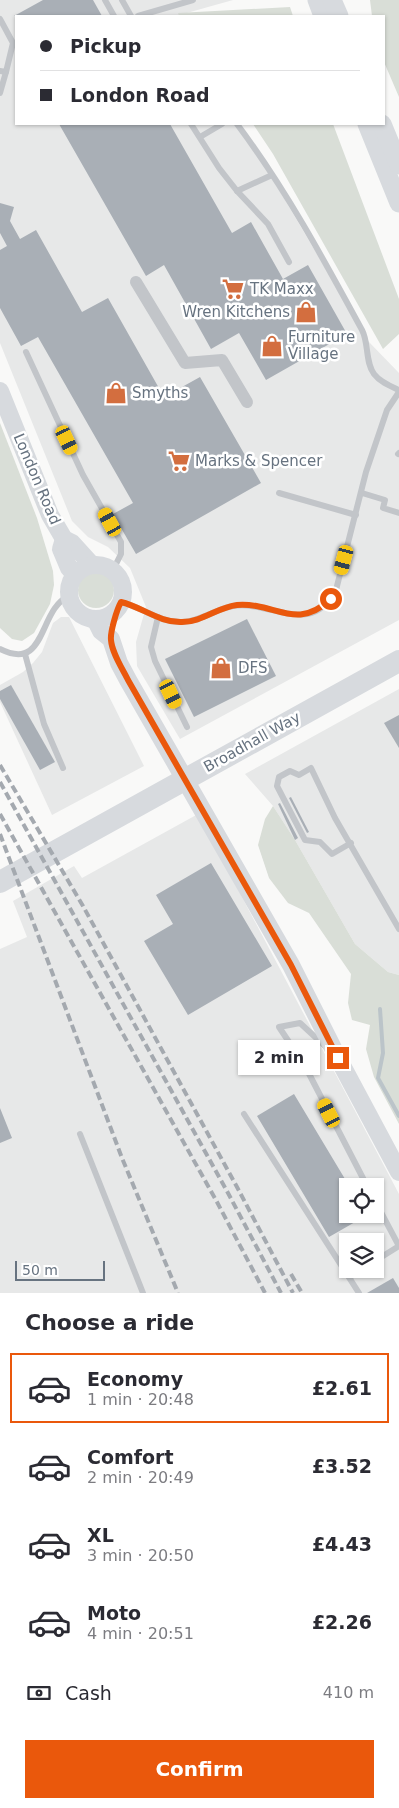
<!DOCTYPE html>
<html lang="en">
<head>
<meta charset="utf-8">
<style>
	:root { --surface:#fff; --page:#f2f2f3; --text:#2b2b33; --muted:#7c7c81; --line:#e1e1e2; --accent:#ea580c }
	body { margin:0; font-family:"DejaVu Sans",sans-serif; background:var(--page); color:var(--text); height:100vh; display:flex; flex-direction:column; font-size:19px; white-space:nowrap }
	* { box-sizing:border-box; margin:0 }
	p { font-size:16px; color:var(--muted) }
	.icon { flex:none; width:28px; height:28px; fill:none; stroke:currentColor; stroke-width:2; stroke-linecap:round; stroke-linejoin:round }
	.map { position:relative; height:1293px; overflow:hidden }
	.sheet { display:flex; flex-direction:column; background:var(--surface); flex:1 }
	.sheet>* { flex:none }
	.top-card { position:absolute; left:15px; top:15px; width:370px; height:110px; border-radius:0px; box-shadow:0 1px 4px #0004; display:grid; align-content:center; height:110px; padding:0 25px; background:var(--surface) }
	.tools { position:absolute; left:339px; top:1178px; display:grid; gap:10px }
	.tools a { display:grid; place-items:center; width:45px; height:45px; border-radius:0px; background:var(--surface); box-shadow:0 1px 4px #0004; font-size:25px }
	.scale { position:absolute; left:15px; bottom:12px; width:90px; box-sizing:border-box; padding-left:5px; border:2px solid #677380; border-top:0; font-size:14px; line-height:18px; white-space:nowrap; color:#677380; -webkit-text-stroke:4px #fff; paint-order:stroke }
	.end { position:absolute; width:22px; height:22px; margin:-11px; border:6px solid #ea580c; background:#fff; box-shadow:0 0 0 2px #fff }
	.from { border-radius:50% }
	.bubble { position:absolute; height:35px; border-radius:0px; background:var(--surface); box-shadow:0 1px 4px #0004; font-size:16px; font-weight:700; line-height:35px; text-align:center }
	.car { position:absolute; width:15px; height:30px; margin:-15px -8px; border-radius:6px; box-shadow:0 0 4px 1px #0007; background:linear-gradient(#f5c518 24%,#345 0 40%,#f5c518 0 76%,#345 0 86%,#f5c518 0) }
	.top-card b { display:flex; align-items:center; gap:18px; height:48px; font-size:19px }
	.top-card b+b { border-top:1px solid var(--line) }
	.top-card i { width:12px; height:12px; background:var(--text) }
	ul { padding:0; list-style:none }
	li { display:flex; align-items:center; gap:15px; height:70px; margin:0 10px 8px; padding:0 15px; border:2px solid transparent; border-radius:0px }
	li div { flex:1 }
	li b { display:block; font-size:19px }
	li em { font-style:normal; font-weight:700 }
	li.active { border-color:var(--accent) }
	li>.icon { width:45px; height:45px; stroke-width:1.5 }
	h2 { padding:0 25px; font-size:22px; line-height:60px }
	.pay { display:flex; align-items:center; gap:12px; height:55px; padding:0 25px; font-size:19px }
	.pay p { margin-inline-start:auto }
	.action { display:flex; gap:10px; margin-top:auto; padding:10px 25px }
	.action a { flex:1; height:58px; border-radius:0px; background:var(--accent); color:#fff; font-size:20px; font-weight:700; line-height:58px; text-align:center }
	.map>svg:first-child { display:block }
</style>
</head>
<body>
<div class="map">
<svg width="399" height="1293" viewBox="0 0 399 1293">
	<rect width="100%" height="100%" fill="#f9f9f8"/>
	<!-- built -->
	<g fill="#e7e8e8" fill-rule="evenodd">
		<polygon points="0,0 233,0 176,16 16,16 16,124 240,124 369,342 399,373 399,620 180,739 137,666 136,642 146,607 130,568 108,547 88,537 72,521 0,343"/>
		<polygon points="61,617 69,617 144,766 52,815 0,702 0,685 23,672 33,663 42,652 53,623"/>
		<polygon points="399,689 399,975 388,972 355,944 295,840 273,806 245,774"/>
		<path d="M198 814 399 1194V1293H0V949L27 937 13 901 74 866 82 878ZM348 1186H375V1214H348ZM348 1241H375V1269H348Z"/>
	</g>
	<!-- green -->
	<g fill="#d9ded7">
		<polygon points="370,0 399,0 399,97 384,62 384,16 372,16"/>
		<polygon points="290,7 293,16 179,16 178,13"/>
		<polygon points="253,124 333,124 399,299 399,334 383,349 273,154"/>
		<polygon points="0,423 37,518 53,571 54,585 50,604 34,633 22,641 12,639 0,628"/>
		<circle cx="96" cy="590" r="18"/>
		<polygon points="273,806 295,840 355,944 388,972 399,975 399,1124 374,1077 366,1049 370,1025 352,1020 348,1003 351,974 309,913 288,903 269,878 258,845 265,819"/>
	</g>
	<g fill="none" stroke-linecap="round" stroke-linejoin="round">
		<!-- stream -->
		<polyline stroke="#bbc4c9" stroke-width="4" points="380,1009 383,1053 378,1078 399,1116"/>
	</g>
	<!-- building -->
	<g fill="#a9afb6">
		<polygon points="43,0 93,0 102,16 14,16"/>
		<polygon points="59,124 170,124 232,233 251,222 283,279 308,265 347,334 266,380 239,333 211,349 164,265 146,276"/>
		<polygon points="0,203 14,207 10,221 20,239 36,230 82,312 108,298 164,397 200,377 261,483 136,554 113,514 133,503 38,337 21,346 0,308 0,250 7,246 0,233"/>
		<polygon points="247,619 276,676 194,717 165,659"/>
		<polygon points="11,685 55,762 40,770 0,699 0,691"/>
		<polygon points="399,715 399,748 384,723"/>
		<polygon points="291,797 309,832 307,833 289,798"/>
		<polygon points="280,803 298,838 295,840 278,804"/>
		<polygon points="211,863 272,966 188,1015 144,941 173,924 156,895"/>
		<polygon points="294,1094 348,1184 348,1214 369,1214 329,1237 257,1116"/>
		<polygon points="0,1108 12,1138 0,1143"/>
		<polygon points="393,1278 399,1288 399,1293 367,1293"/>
	</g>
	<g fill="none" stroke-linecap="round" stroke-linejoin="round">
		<!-- lane -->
		<g stroke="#c2c5c9" stroke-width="6">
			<polyline points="105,0 114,16"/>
			<polyline points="122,0 131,16"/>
			<polyline points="138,16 193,0"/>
			<polyline points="0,19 13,43 6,72 0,71"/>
			<polyline points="0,93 6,72"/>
			<polyline points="191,124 219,168 237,191 268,224 289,262"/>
			<path d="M237 124C285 188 324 260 362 330 369 343 365 362 374 374 380 382 390 386 399 390"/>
			<polyline points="200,137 222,124"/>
			<polyline points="237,191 272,175"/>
			<polyline points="26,352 83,475 121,542 121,554 113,570"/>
			<polyline points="398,454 399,453"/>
			<polyline points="279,493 356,515"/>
			<polyline points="362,493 385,500 383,508 399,513"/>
			<path d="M121 602C142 607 160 623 182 622 200 622 215 609 233 606 271 600 310 638 336 590L366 472 387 410 399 392"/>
			<polyline points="158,617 151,647 155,661 187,727"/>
			<path d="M0 649C47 673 38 609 69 596"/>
			<polyline points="25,654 44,724 63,768"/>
			<polyline points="351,843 332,854 320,842 305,840 277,786 279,777 290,771 299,775 311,768 335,818 399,929"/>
			<polyline points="326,1047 300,1023 279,1027 305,1066 367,1186"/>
			<polyline points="244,1114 359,1293"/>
			<polyline points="80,1134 143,1293"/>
			<polyline points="375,1201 399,1246 375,1261"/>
			<polyline points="350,1277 363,1269"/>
		</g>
		<!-- street -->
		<polyline stroke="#c2c5c9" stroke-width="12" points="136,282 185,363 222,360 247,402"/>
		<!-- secondary -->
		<g stroke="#d7dade" stroke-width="18">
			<polyline points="0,391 50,515 64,539 72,543 92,565"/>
			<polyline points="64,539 61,549 69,568 75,575"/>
			<circle cx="96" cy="592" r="27"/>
			<polyline points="95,619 101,631 111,639 119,663 128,680 291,965 338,1058 399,1172"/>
		</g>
		<!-- primary -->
		<g stroke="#d7dade" stroke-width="19">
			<polyline points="317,0 323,16"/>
			<polyline points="332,0 339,16"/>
			<polyline points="367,124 399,203"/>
			<polyline points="382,124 399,165"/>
		</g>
		<!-- highway -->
		<polyline stroke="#d7dade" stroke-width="22" points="0,882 399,661"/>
		<!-- rail -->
		<g stroke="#a4a9af" stroke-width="4" stroke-dasharray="8 4" stroke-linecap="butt">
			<polyline points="0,765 83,906 237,1187 293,1293"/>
			<polyline points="0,782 228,1193 281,1293"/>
			<polyline points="0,814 217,1202 265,1293"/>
			<polyline points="0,834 122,1158 178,1293"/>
			<polyline points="291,1274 302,1293"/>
		</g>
	</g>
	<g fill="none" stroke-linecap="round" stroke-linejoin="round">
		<!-- route -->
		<path stroke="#ea580c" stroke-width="6" d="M331 599C295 632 276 602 237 605 218 607 202 622 182 622 160 623 142 607 121 602 117 609 110 632 111 640 112 653 122 668 128 680L291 965 338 1058"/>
	</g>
	<!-- icons -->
	<defs>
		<g id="supermarket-bare" transform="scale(1.725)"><path d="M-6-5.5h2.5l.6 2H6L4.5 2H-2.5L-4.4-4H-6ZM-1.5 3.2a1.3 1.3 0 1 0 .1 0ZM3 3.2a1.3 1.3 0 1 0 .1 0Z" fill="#d36e3f" stroke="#fff" stroke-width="2.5" paint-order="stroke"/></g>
		<g id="shop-bare" transform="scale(1.725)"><path d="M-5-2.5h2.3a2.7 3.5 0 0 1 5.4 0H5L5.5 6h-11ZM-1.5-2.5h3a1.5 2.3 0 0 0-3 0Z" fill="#d36e3f" stroke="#fff" stroke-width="2.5" paint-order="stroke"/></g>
	</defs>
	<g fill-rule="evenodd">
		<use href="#supermarket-bare" x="233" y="289"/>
		<use href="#shop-bare" x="306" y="312"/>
		<use href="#shop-bare" x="272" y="346"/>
		<use href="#shop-bare" x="116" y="393"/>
		<use href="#supermarket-bare" x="179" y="461"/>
		<use href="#shop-bare" x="221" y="668"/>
	</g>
	<g text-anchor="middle" stroke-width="5" stroke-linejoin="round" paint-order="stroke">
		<!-- poi labels -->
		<g font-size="15" fill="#677380" stroke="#fff" text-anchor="start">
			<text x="250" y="294">TK Maxx</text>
			<text x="290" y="317" text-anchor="end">Wren Kitchens</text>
			<text x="288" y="342">Furniture<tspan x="288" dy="17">Village</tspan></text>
			<text x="132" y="398">Smyths</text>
			<text x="195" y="466">Marks &amp; Spencer</text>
			<text x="238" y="673">DFS</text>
		</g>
		<!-- street labels -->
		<g font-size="15" fill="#677380" stroke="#fff">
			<text transform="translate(37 479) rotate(67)" y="5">London Road</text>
			<text transform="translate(252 742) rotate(-29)" y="5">Broadhall Way</text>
		</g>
	</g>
</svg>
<div class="tools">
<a><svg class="icon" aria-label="locate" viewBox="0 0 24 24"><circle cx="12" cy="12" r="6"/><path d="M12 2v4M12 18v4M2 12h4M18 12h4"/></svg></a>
<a><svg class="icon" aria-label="layers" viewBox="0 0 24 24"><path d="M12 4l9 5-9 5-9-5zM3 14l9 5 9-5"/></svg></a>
</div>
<div class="scale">50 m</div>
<i class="end from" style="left:331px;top:599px"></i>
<i class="end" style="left:338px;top:1058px"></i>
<div class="bubble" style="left:238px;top:1040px;width:82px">2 min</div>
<i class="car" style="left:67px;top:440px;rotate:155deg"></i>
<i class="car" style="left:110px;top:522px;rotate:331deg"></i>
<i class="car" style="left:344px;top:560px;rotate:195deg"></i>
<i class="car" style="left:171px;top:694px;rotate:154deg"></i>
<i class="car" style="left:329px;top:1113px;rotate:333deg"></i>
<div class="top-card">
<b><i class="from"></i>Pickup</b>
<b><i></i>London Road</b>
</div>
</div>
<section class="sheet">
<h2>Choose a ride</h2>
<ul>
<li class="active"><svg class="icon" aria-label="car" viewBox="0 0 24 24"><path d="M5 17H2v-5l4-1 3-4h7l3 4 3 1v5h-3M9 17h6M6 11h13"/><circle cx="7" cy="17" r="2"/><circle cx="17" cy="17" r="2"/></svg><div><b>Economy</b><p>1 min · 20:48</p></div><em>£2.61</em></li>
<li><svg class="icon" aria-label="car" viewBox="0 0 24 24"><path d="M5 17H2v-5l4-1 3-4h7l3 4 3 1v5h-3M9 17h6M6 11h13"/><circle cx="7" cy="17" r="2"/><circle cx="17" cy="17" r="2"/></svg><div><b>Comfort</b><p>2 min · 20:49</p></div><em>£3.52</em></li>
<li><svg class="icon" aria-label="car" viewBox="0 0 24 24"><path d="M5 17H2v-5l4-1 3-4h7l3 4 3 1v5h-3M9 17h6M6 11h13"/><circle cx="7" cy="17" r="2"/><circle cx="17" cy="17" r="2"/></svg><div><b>XL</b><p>3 min · 20:50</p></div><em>£4.43</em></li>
<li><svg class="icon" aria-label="car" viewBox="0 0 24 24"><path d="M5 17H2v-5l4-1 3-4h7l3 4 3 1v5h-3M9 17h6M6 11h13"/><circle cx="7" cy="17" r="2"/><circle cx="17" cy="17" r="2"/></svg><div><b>Moto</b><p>4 min · 20:51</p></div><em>£2.26</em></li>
</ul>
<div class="pay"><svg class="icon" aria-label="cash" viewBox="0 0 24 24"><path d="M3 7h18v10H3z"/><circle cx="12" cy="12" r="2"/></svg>Cash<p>410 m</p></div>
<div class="action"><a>Confirm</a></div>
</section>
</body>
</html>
